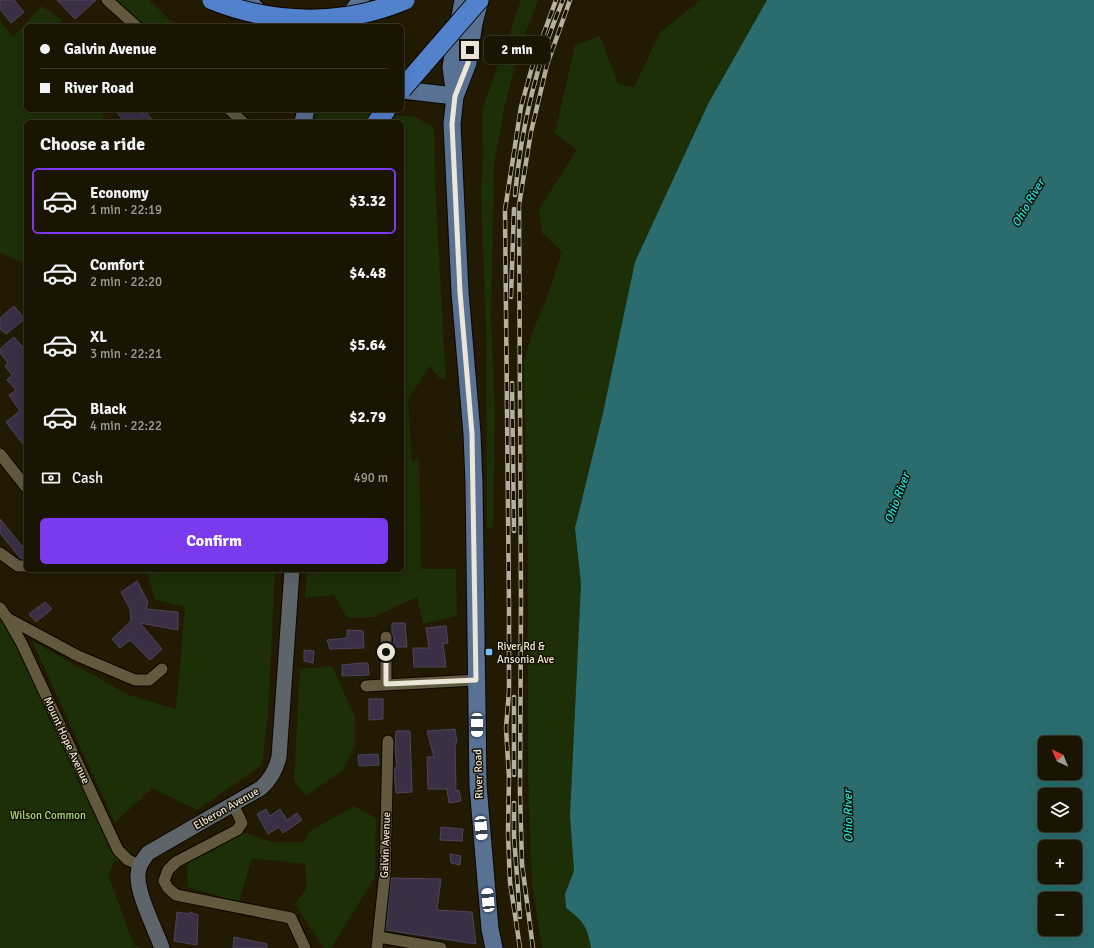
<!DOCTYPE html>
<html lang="en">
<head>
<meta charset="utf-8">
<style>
	:root { --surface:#1a1402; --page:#272111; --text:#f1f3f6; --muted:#9f9e99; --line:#383324; --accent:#7c3aed }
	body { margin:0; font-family:Signika,sans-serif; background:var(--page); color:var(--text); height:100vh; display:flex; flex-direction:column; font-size:15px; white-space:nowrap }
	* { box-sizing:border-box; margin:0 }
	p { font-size:13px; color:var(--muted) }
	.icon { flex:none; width:22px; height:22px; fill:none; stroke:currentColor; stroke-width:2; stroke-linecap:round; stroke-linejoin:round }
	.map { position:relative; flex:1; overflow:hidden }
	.sheet { position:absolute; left:24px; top:120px; width:380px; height:452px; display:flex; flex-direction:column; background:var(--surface); border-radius:6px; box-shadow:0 4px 16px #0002,0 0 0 1px var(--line) }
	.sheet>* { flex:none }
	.hud { position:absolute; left:24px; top:24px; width:380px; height:88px; border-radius:6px; box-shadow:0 4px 16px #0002,0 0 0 1px var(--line); display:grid; align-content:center; height:88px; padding:0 16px; background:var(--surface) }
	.needle { width:26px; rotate:317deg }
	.buttons { position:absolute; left:1038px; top:736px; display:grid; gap:8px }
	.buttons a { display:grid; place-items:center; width:44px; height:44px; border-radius:6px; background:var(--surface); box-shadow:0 4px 16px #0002,0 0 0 1px var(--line); font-size:20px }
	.end { position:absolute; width:18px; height:18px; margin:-9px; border:5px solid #ebe6d8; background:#111; box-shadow:0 0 0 2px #111 }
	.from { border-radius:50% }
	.bubble { position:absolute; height:28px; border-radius:6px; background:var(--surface); box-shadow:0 4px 16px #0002,0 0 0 1px var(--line); font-size:13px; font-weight:700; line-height:28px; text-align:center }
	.car { position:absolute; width:12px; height:24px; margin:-12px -6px; border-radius:5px; box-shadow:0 0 3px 1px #0007; background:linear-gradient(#fff 24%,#345 0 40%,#fff 0 76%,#345 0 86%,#fff 0) }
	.hud b { display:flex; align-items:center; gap:14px; height:38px; font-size:15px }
	.hud b+b { border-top:1px solid var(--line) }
	.hud i { width:10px; height:10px; background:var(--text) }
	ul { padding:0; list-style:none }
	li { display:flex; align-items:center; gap:12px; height:66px; margin:0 8px 6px; padding:0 8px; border:2px solid transparent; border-radius:6px }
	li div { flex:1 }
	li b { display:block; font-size:15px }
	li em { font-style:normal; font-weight:700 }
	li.selected { border-color:var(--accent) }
	li>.icon { width:36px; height:36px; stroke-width:1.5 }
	h2 { padding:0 16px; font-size:18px; line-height:48px }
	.pay { display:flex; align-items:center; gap:10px; height:44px; padding:0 16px; font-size:15px }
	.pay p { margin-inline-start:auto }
	.primary-button { display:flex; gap:8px; margin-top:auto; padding:8px 16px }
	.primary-button a { flex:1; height:46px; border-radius:6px; background:var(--accent); color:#fff; font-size:16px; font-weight:700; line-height:46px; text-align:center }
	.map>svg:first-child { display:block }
</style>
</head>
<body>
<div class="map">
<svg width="1094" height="948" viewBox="0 0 1094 948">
	<rect width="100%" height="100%" fill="#221a03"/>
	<!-- green -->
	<g fill="#1c2f07">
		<polygon points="117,0 149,0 173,23 180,26 146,26"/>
		<polygon points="521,0 538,0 520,47 504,109 494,166 491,318 495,415 493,529 487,528 486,330 481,194 483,153 482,110"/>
		<path d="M701 0H767L708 104 603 413 575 528 581 584 570 816 574 871 565 894 566 908C584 922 587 926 591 948H542L532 883 528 780V569L524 361 534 328 546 300 562 252 542 233 539 209 577 150 555 133 575 45 600 36 618 84 634 87 660 32Z"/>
		<polygon points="42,6 62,20 59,26 26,26 26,110 100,110 107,122 26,122 26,268 23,263 0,253 0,21 13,37"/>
		<polygon points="313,110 377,110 368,122 317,122"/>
		<polygon points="394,115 416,117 434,128 436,204 446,380 439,378 430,366 408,399 412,462 419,458 421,569 456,569 457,616 423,624 417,597 374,617 347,618 334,595 305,598 307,570 402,570 402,122 389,122"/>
		<polygon points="142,570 275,570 268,715 262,765 197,810 152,788 115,823 32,641 129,695 176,709 185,607 155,600 148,576"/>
		<polygon points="0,608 128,860 114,861 108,875 134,945 141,948 0,948"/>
		<polygon points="332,666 355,717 355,745 344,769 306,796 294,780 300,669"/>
		<polygon points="354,806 376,818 375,877 331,948 324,948 295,904 307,888 305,864 252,858 239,902 188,887 187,863 244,832 270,842 303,842 310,831"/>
	</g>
	<!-- water -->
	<path fill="#2b6d6f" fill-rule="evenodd" d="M767 0H1094V948H591C587 926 584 922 566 908L565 894 574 871 570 816 581 584 575 528 603 413 635 262 708 104ZM1045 743H1075V773H1045ZM1045 795H1075V825H1045ZM1045 847H1075V877H1045ZM1045 899H1075V929H1045Z"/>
	<!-- building -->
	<g fill="#3a2f45" stroke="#50445b">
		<polygon points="0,0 14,0 24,12 11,23 0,9"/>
		<polygon points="57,0 96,0 75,19"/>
		<polygon points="115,110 139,110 142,114 146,112 154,122 124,122"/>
		<polygon points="14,306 25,319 6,334 0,329 0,318"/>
		<polygon points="14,337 26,351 26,448 6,422 20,411 9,395 16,390 7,380 12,375 5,366 8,363 0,353 0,349"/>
		<polygon points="0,519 26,551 26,559 21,559 0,533"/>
		<polygon points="137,581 148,602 146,609 178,612 178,630 140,623 162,649 150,660 130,640 120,648 112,639 131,621 130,609 121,592"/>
		<polygon points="45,602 52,609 36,622 29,614"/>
		<polygon points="392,623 405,623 407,647 393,647 394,637 392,634"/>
		<polygon points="446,626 448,643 443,644 446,667 414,667 413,648 429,648 426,628"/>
		<polygon points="347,630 363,631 364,648 330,649 327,640 347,638"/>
		<polygon points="304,650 314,651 313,663 304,661"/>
		<polygon points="361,663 368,663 369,675 342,676 342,665"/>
		<polygon points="369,699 383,699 383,719 369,720"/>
		<polygon points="455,729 457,743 455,743 456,791 459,790 461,801 449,803 447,789 428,789 427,757 434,757 427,731"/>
		<polygon points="396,731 410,731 412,792 396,793 394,773 394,768 397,768 395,746"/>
		<polygon points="378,754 379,765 359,766 358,755"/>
		<polygon points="266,809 270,816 280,809 287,820 297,813 302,820 283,833 279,827 268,834 257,814"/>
		<polygon points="441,827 463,829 462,841 440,840"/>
		<polygon points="450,854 461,856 460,865 451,863"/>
		<polygon points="391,878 441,879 437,910 472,912 476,944 386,930"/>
		<polygon points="177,912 190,914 190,912 198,915 197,945 174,941"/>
		<polygon points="234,937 267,944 267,948 233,948"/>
	</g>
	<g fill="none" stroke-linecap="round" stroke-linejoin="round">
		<!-- street casing -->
		<g stroke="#0c0500" stroke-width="13">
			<g id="street">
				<polyline points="107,0 136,26"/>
				<polyline points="230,110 243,122"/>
				<polyline points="0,454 26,487"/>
				<polyline points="0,553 18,566 26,566"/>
				<polyline points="0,608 8,619 22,644 118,850 128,860 140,865"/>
				<polyline points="9,619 78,656 135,680 149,680 162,669"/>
				<polyline points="386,684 386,637"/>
				<polyline points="366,686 476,680"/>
				<polyline points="233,804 242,823 237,830 176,862 168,870 164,881 168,888 176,895 291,918 305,948"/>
				<polyline points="379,937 441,948"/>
				<polyline points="377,948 385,872 388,741"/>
			</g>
		</g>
		<!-- secondary casing -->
		<g stroke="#0c0500" stroke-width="17">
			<path id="secondary" d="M162 948C155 929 137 894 138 875 138 866 143 860 148 853L261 788C271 779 276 770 279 757L292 570"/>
		</g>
		<!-- primary casing -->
		<g stroke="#0c0500" stroke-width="19">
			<g id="primary">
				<polyline points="247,0 273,26"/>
				<polyline points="463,0 451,67 455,96 452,124 460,292 472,434 474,483 478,785 490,929 494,948"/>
				<polyline points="343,24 361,0"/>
				<polyline points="402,90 455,96"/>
				<polyline points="456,94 468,63 474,23 480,0"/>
			</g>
		</g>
		<!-- highway casing -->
		<g stroke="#0c0500" stroke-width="21">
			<polyline id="highway" points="377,122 386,110"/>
		</g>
		<!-- street -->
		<use href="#street" stroke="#62593f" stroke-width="11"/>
		<!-- secondary -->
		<use href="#secondary" stroke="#5e656a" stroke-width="15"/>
		<!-- primary -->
		<use href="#primary" stroke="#597294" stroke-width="17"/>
		<!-- highway -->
		<use href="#highway" stroke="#5382cd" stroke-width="19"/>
		<!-- rail casing -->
		<g stroke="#b6b0a0" stroke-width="4.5">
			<g id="rail">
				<path d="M515 195C521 129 537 61 563 0"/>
				<polyline points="511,297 514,209"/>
				<polyline points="512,383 514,531"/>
				<polyline points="514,697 514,775"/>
				<polyline points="514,803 514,836 520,917"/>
				<polyline points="520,948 510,882 508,834 509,777 506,728 509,692 509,608 505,210 521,107 534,60 556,0"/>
				<polyline points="533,948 522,864 520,793 521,601 519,205 531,132 547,65 570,0"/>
			</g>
		</g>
		<!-- rail -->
		<use href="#rail" stroke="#191100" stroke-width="3" stroke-dasharray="9" stroke-linecap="butt"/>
		<!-- primary-bridge casing -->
		<g stroke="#0c0500" stroke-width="19" stroke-linecap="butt">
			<polyline id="primary-bridge" points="303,122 306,110"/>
		</g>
		<!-- highway-bridge casing -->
		<g stroke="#0c0500" stroke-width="21" stroke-linecap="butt">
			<g id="highway-bridge">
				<path d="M212 0C274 25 344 26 405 0"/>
				<polyline points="402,89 479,0"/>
			</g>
		</g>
		<!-- primary-bridge -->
		<use href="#primary-bridge" stroke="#597294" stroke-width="17"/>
		<!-- highway-bridge -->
		<use href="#highway-bridge" stroke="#5382cd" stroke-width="19"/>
	</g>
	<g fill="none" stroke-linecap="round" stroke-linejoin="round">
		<!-- route -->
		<polyline stroke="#ebe6d8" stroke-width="5" points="386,652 386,684 476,680 472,434 460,292 452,124 455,96 468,63 470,50"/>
	</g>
	<!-- markers -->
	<rect fill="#7bbef9" stroke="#191100" stroke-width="1.5" x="485" y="648" width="8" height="8" rx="2"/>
	<g text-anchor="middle" stroke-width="3" stroke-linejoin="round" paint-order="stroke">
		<!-- poi labels -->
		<g font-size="11" fill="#ebe6d8" stroke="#191100" text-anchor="start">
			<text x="497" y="650">River Rd &amp;<tspan x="497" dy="13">Ansonia Ave</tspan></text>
		</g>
		<!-- street labels -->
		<g font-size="11" fill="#ebe6d8" stroke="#191100">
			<text transform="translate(67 740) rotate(65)" y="4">Mount Hope Avenue</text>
			<text transform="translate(478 774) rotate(-92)" y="4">River Road</text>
			<text transform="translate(226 808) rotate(-30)" y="4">Elberon Avenue</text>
			<text transform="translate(385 845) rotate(-88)" y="4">Galvin Avenue</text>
		</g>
		<!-- park labels -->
		<g font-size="11" fill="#a8dc78" stroke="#191100">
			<text x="48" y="819">Wilson Common</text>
		</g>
		<!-- water labels -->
		<g font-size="12" font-style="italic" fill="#18e6ec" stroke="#191100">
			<text transform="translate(1028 203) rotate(-60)" y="4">Ohio River</text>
			<text transform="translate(897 498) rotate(-70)" y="4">Ohio River</text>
			<text transform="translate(848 816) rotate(-91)" y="4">Ohio River</text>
		</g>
	</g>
</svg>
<div class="buttons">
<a><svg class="needle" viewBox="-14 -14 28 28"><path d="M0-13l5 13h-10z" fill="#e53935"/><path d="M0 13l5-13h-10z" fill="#9f9e99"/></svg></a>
<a><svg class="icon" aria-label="layers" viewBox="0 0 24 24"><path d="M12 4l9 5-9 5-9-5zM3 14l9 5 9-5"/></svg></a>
<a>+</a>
<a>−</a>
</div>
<i class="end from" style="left:386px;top:652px"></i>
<i class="end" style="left:470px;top:50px"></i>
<div class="bubble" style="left:484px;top:36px;width:66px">2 min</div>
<i class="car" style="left:477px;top:725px;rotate:180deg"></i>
<i class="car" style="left:481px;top:828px;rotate:175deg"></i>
<i class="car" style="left:488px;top:900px;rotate:355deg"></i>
<div class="hud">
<b><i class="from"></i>Galvin Avenue</b>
<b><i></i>River Road</b>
</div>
<section class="sheet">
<h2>Choose a ride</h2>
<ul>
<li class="selected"><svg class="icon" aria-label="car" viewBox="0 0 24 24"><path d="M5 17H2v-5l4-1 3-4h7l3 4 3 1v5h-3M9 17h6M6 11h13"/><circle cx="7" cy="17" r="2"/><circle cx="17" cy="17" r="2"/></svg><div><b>Economy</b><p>1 min · 22:19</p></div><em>$3.32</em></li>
<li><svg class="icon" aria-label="car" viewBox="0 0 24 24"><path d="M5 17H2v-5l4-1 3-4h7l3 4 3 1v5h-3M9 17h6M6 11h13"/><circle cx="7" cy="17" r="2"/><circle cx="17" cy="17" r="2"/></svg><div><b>Comfort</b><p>2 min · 22:20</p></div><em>$4.48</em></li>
<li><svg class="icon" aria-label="car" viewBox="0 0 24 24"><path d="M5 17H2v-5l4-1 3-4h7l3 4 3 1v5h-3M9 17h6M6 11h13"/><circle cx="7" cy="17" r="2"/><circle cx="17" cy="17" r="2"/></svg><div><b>XL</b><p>3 min · 22:21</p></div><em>$5.64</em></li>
<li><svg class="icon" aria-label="car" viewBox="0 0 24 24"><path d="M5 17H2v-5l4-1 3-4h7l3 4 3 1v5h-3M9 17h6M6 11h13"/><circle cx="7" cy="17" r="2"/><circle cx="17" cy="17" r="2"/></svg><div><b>Black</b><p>4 min · 22:22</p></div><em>$2.79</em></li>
</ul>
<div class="pay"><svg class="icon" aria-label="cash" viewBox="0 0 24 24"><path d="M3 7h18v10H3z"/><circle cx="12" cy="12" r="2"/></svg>Cash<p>490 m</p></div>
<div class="primary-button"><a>Confirm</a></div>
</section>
</div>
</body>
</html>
